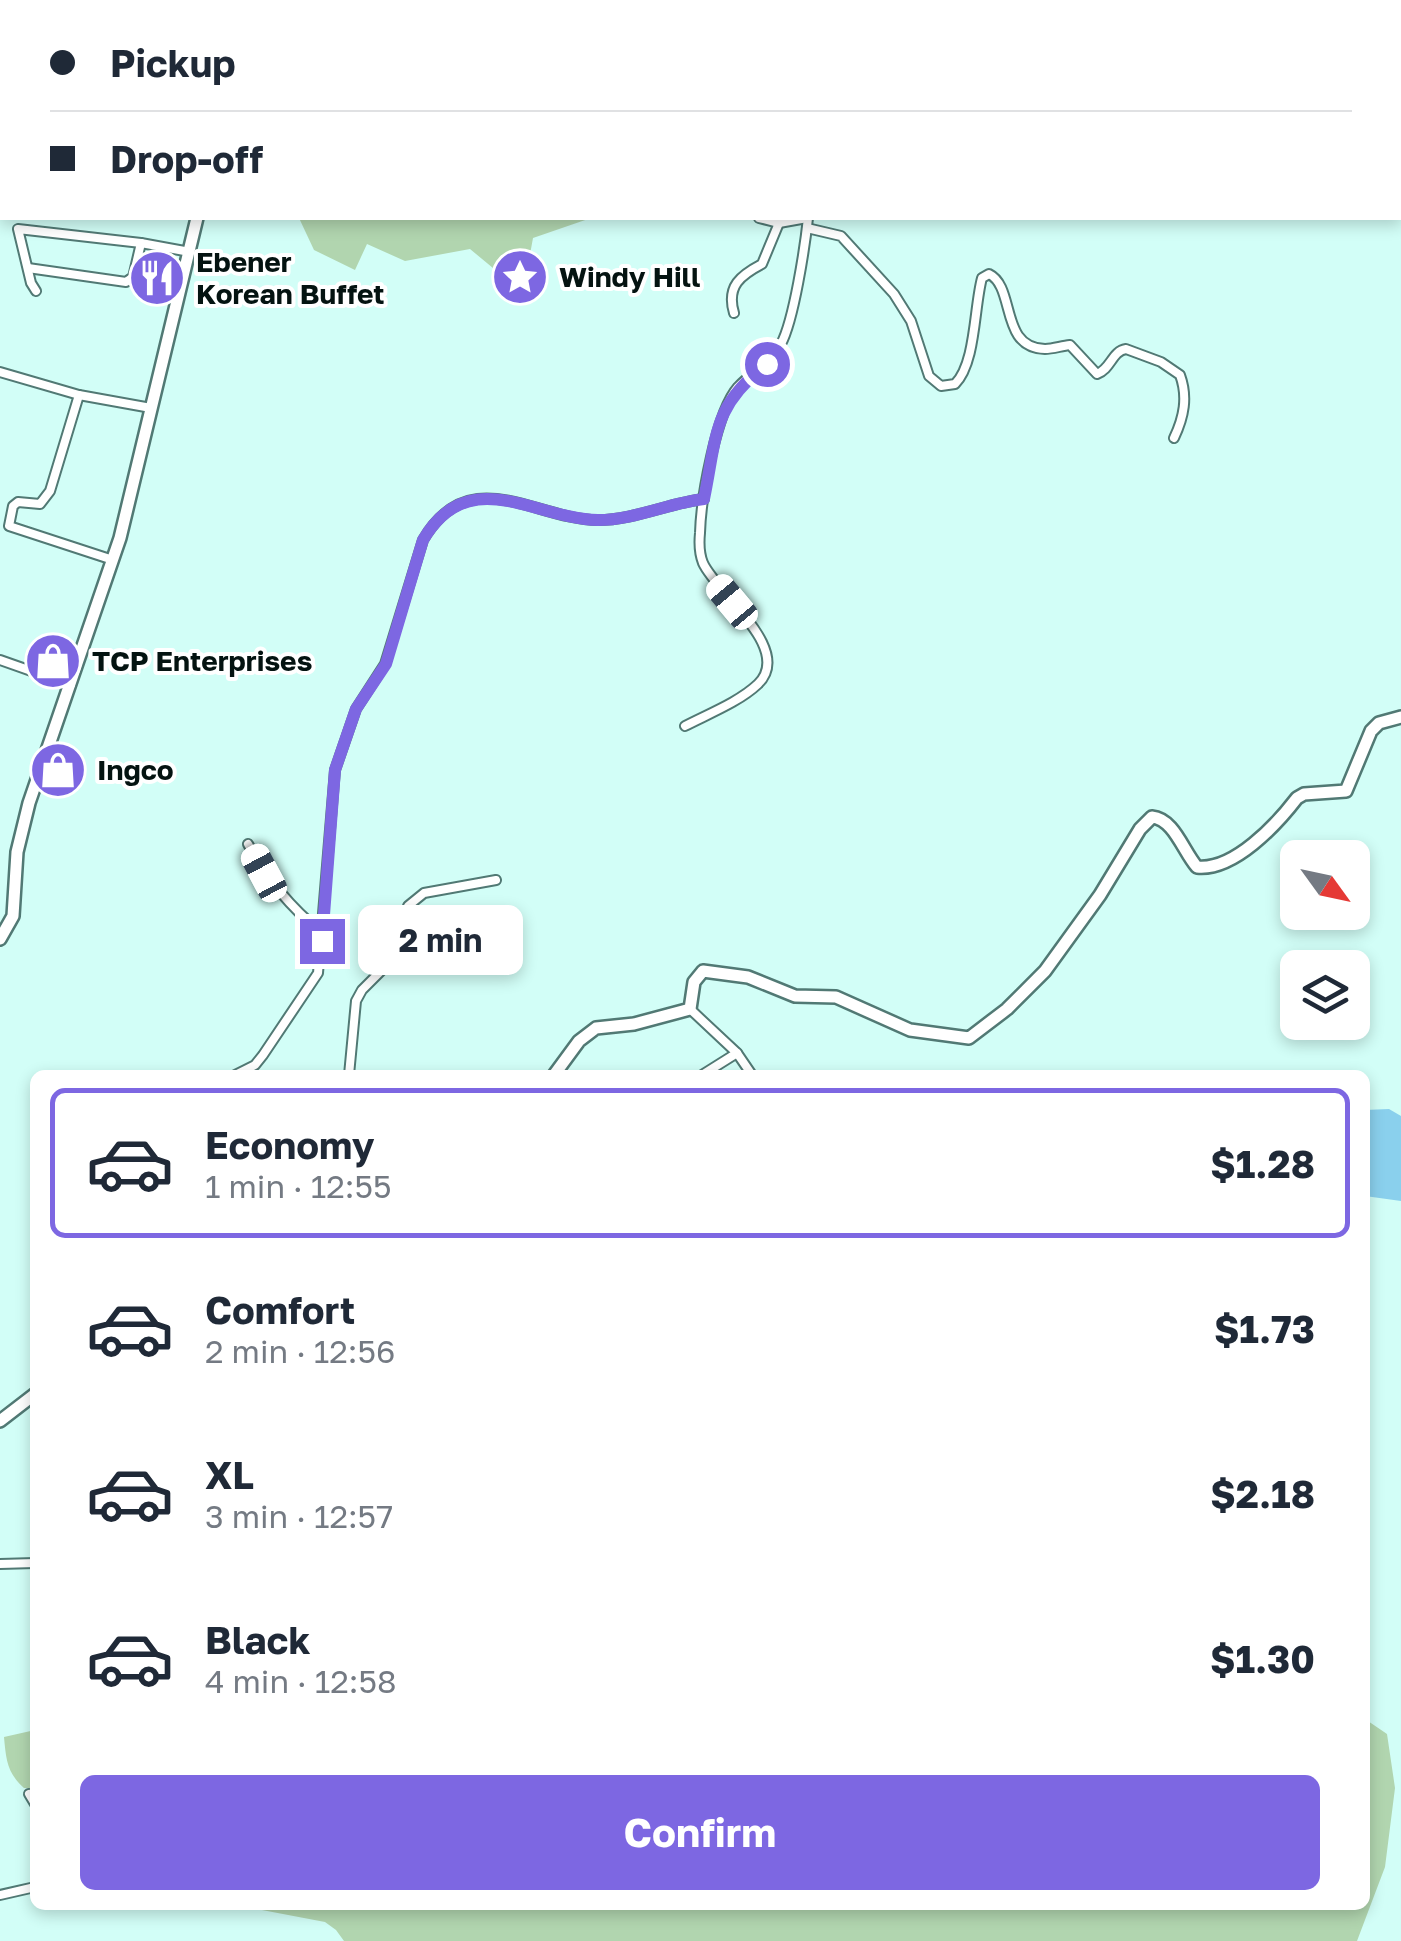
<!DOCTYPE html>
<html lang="en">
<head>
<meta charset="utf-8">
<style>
	:root { --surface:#fff; --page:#f2f2f3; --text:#1f2937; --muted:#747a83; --line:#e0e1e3; --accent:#7d67e2 }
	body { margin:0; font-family:"Golos Text",sans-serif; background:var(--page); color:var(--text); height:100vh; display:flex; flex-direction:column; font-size:38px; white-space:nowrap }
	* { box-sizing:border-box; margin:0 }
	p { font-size:32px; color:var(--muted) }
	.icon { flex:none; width:55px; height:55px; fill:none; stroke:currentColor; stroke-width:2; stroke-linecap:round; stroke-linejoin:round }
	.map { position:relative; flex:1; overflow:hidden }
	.sheet { position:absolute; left:30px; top:1070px; width:1340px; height:840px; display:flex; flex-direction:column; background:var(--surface); border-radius:15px; box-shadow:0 5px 15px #0003 }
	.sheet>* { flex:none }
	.banner { position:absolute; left:0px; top:0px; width:1402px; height:220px; box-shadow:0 5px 15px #0003; display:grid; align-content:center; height:220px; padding:0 50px; background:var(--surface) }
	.needle { width:65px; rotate:123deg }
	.fabs { position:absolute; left:1280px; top:840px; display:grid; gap:20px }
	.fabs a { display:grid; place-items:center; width:90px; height:90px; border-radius:15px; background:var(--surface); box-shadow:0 5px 15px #0003; font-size:50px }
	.end { position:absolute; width:45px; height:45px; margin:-22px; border:12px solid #7d67e2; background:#fff; box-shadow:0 0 0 5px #fff }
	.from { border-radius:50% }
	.bubble { position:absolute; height:70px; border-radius:15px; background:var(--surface); box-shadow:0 5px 15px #0003; font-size:32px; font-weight:700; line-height:70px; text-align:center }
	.car { position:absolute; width:30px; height:60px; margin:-30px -15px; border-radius:12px; box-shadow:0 0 8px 2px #0007; background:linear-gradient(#fff 24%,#345 0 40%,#fff 0 76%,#345 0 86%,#fff 0) }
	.banner b { display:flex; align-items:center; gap:35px; height:95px; font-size:38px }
	.banner b+b { border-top:2px solid var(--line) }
	.banner i { width:25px; height:25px; background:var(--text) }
	ul { padding:18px 0 0; list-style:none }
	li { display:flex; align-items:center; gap:30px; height:150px; margin:0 20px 15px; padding:0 30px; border:5px solid transparent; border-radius:15px }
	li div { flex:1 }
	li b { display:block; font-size:38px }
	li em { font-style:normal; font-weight:700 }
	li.selected { border-color:var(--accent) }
	li>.icon { width:90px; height:90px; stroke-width:1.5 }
	.button { display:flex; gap:20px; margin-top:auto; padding:20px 50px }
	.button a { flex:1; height:115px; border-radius:15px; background:var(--accent); color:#fff; font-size:40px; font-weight:700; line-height:115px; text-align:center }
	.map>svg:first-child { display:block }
</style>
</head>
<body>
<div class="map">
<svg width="1401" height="1941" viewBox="0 0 1401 1941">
	<rect width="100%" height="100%" fill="#d2fef7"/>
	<!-- green -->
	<g fill="#b1d5af">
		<polygon points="299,218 591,218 533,238 529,260 499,273 470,249 405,261 367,244 355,270 314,250"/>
		<polygon points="1365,1719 1387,1734 1395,1788 1385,1867 1357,1941 344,1941 336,1930 325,1922 236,1905 1365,1905"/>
		<path d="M35 1730V1788H24C7 1773 6 1759 4 1737Z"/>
	</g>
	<!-- water -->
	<polygon fill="#8ad0ed" points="1389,1109 1401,1116 1401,1201 1365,1196 1365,1110"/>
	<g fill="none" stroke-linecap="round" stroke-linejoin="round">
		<!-- street casing -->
		<g stroke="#517974" stroke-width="12">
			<g id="street">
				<polyline points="814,0 816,2"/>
				<polyline points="1018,2 1022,0"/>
				<polyline points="0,63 2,63"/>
				<polyline points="759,218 779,223 807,218"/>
				<path d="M807 228 841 236 894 294 911 321 929 376 941 386 955 384C976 363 974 307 982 278L989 274C1016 287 999 348 1045 349 1053 349 1061 346 1070 345L1097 374C1111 369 1112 351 1126 349L1161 362 1180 375C1188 397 1184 417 1174 438"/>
				<polyline points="28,268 126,282 133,277 141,243"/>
				<polyline points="36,291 31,283 18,229 141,243 190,252"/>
				<path d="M734 313C726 286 741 275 762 264L779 223"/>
				<polyline points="0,372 79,395 151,408"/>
				<polyline points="79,395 50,491 40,504 18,502 13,506 9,526 113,560"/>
				<polyline points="0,660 71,685"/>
				<path d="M685 726C708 714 739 702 758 684 794 649 717 594 703 563 699 553 699 543 700 533 701 498 716 412 738 387 753 371 771 364 781 344 794 320 805 246 808 218"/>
				<path d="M248 844C268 880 290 907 322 933"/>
				<polyline points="690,1009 737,1053 752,1075"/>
				<path d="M235 1075 255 1065 263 1055 318 973 335 770 356 709 385 664 423 540C470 460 535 520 598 520 634 520 669 503 704 499"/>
				<polyline points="349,1075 356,1001 362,990 394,958 408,906 424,893 496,880"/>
				<polyline points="702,1075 737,1053"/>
				<polyline points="0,1564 35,1563"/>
				<polyline points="29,1794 35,1804"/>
				<polyline points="0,1895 35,1887"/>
			</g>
		</g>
		<!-- secondary casing -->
		<g stroke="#517974" stroke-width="16">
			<g id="secondary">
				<polyline points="227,2 228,0"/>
				<polyline points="0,939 13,916 17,852 29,803 120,538 197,218"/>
				<path d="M554 1075 579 1041 596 1028 634 1024 690 1009 694 982 703 971 748 977 795 996 836 997 910 1030 969 1038 1007 1009 1045 971 1100 895 1140 829 1152 817C1174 819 1183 851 1197 867 1234 871 1277 824 1297 798L1304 794 1346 791 1371 731 1379 723 1401 717"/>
				<polyline points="0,1421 35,1394"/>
			</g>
		</g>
		<!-- street -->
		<use href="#street" stroke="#fff" stroke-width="8"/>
		<!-- secondary -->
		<use href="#secondary" stroke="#fff" stroke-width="11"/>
	</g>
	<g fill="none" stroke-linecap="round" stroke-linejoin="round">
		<!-- route -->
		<path stroke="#7d67e2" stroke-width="12" d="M322 941 335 770 356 709 386 664 423 540C469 462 535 519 598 520 634 520 669 503 704 499 717 436 712 406 767 364"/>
	</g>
	<!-- icons -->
	<defs>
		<g id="sight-disc" transform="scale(2.875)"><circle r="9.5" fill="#7d67e2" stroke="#fff"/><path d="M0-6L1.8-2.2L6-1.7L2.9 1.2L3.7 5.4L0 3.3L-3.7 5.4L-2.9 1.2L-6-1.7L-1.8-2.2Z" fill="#fff"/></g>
		<g id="restaurant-disc" transform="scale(2.875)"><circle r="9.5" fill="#7d67e2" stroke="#fff"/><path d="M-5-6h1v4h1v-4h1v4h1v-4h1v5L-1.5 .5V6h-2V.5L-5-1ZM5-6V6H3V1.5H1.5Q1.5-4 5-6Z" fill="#fff"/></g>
		<g id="shop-disc" transform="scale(2.875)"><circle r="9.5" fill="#7d67e2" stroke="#fff"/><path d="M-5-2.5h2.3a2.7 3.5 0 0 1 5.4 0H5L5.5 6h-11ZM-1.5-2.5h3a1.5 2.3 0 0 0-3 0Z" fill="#fff"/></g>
	</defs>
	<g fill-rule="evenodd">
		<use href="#sight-disc" x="520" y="277"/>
		<use href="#restaurant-disc" x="157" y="278"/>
		<use href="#shop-disc" x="53" y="661"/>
		<use href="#shop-disc" x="58" y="770"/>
	</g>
	<g text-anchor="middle" stroke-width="8" stroke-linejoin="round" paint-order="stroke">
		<!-- poi labels -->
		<g font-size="28" font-weight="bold" fill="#041311" stroke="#fff" text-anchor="start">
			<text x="196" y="272">Ebener<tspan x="196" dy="32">Korean Buffet</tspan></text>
			<text x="559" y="287">Windy Hill</text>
			<text x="92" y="671">TCP Enterprises</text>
			<text x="97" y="780">Ingco</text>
		</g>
	</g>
</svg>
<div class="fabs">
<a><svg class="needle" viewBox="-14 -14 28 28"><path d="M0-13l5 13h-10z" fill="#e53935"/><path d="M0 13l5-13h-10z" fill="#747a83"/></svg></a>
<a><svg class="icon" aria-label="layers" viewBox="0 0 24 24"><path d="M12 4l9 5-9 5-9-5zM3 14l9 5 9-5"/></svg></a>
</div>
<i class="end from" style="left:767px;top:364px"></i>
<i class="end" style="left:322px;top:941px"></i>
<div class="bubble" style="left:358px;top:905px;width:165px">2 min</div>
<i class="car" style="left:732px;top:602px;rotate:320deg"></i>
<i class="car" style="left:264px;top:873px;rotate:332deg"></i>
<div class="banner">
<b><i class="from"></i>Pickup</b>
<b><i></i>Drop-off</b>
</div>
<section class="sheet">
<ul>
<li class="selected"><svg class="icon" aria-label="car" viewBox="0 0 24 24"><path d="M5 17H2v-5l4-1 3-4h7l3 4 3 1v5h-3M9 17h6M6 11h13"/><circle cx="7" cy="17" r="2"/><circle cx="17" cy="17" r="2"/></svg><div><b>Economy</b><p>1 min · 12:55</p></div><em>$1.28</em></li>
<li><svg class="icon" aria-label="car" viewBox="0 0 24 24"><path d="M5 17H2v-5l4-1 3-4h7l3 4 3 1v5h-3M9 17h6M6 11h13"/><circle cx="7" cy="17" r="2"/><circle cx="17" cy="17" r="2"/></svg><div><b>Comfort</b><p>2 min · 12:56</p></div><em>$1.73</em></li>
<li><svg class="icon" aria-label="car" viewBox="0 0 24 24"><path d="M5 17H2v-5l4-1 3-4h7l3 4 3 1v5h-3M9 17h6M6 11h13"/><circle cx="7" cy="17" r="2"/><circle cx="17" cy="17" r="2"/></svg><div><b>XL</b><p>3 min · 12:57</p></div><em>$2.18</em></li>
<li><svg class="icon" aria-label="car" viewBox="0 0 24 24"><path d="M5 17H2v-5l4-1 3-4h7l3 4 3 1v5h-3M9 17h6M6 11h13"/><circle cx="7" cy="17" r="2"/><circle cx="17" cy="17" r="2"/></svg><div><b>Black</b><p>4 min · 12:58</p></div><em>$1.30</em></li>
</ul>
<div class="button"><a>Confirm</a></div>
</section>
</div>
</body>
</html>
